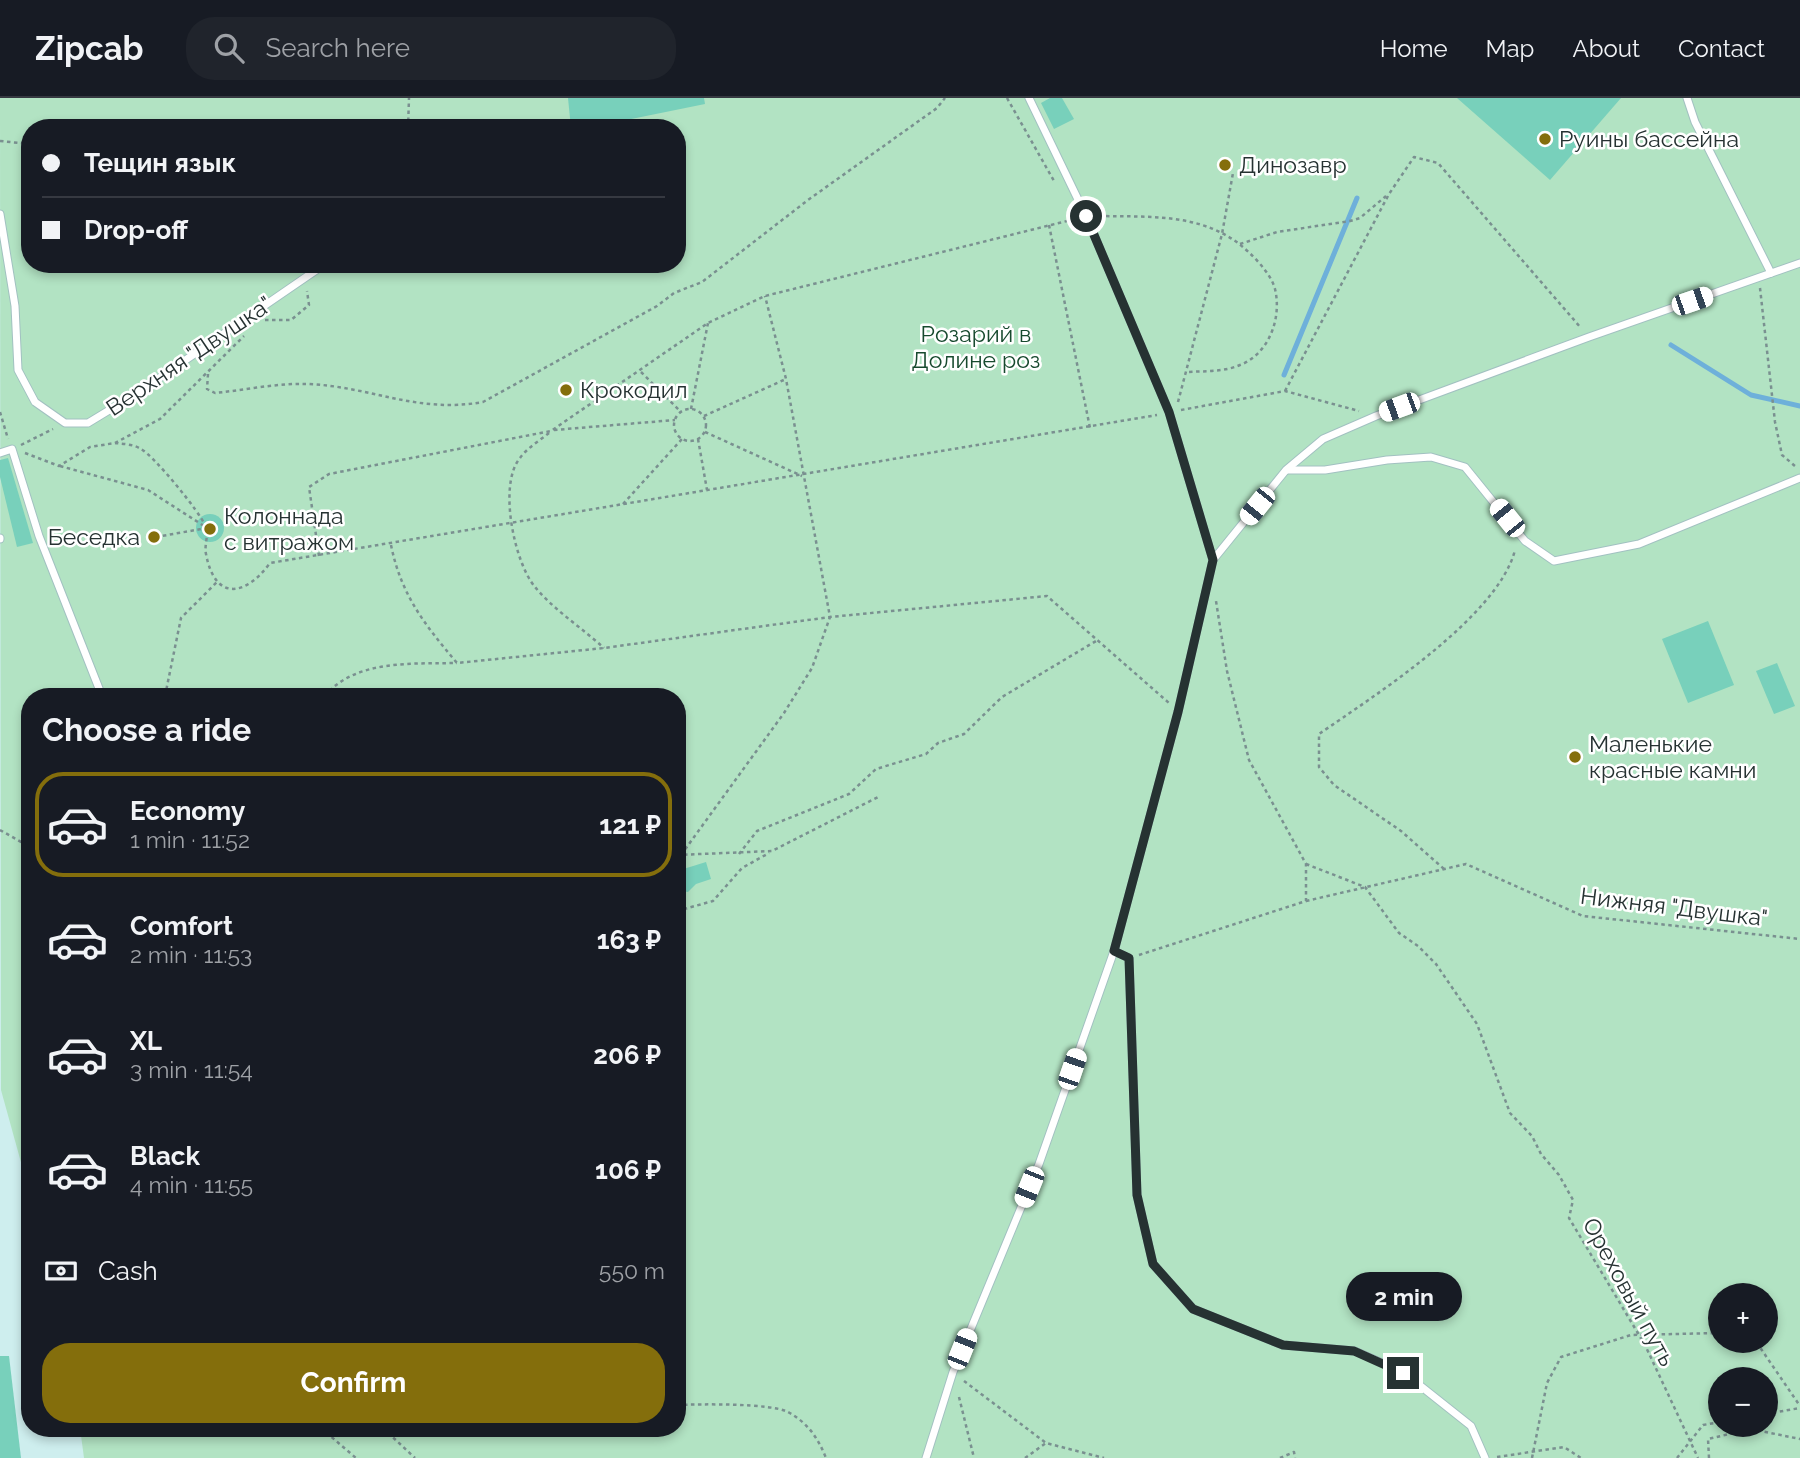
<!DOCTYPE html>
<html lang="en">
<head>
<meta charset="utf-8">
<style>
	:root { --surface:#171b24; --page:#20242c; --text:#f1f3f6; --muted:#9ea1a6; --line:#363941; --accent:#846e0c }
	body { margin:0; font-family:Raleway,sans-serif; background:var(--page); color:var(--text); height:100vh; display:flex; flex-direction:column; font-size:26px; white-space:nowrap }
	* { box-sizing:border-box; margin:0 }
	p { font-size:23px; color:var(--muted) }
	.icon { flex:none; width:38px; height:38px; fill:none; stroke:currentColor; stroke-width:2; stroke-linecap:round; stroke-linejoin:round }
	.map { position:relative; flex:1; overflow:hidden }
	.details { position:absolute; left:21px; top:590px; width:665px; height:749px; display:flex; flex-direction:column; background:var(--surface); border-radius:28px; box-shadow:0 4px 10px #0003 }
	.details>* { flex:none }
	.top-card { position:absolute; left:21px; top:21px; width:665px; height:154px; border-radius:28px; box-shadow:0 4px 10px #0003; display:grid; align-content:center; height:154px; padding:0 21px; background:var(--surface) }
	.controls { position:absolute; left:1708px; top:1185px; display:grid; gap:14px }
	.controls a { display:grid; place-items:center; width:70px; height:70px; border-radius:50%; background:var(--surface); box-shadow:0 4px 10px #0003; font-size:35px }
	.end { position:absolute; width:32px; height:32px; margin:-16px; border:9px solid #263232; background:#fff; box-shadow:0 0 0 4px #fff }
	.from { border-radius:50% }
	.bubble { position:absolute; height:49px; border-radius:24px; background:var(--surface); box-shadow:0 4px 10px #0003; font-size:23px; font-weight:700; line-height:49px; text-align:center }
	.car { position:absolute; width:21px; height:42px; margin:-21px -10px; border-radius:9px; box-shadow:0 0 5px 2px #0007; background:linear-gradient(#fff 24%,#345 0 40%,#fff 0 76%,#345 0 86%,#fff 0) }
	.top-card b { display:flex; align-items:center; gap:24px; height:66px; font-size:26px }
	.top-card b+b { border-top:2px solid var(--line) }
	.top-card i { width:18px; height:18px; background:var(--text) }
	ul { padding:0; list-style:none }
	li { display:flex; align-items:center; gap:21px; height:105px; margin:0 14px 10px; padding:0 7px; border:4px solid transparent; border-radius:28px }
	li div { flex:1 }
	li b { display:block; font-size:26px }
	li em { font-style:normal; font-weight:700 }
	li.on { border-color:var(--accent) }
	li>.icon { width:63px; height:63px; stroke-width:1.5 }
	h2 { padding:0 21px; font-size:32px; line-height:84px }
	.pay { display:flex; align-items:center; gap:18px; height:77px; padding:0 21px; font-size:26px }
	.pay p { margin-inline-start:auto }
	.primary-button { display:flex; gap:14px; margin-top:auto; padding:14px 21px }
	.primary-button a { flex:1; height:80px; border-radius:28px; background:var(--accent); color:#fff; font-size:28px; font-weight:700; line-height:80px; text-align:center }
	header { display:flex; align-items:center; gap:42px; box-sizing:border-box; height:98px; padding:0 35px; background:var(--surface); border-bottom:2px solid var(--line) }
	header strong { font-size:33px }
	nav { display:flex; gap:38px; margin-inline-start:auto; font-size:24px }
	.search { width:490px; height:63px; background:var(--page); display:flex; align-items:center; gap:18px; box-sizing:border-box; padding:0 24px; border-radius:28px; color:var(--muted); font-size:26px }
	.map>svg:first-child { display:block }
</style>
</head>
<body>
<header>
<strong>Zipcab</strong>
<div class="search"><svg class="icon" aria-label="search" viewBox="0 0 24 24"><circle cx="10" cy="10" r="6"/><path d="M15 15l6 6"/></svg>Search here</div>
<nav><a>Home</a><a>Map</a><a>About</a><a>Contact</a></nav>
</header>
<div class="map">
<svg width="1800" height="1360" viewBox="0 0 1800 1360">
	<rect width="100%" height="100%" fill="#ceeeee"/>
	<!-- green -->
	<path fill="#b2e3c3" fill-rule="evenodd" d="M0 0H1800V1360H84L80 1330H677V598H30V1097L1 992ZM30 30H677V166H30ZM1720 1197H1766V1242H1720ZM1720 1281H1766V1326H1720Z"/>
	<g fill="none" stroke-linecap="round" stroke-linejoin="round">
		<!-- stream -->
		<g stroke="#6eb0da" stroke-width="5">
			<polyline points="1671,247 1751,297 1800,308"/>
			<polyline points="1284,277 1357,100"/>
		</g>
	</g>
	<!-- building -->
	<g fill="#78d0bb">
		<polygon points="568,0 704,0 705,6 587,30 571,30"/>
		<polygon points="1050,0 1062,0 1074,21 1054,31 1041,5"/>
		<polygon points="1457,0 1621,0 1550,82"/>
		<polygon points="8,360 33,445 17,449 0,379 0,362"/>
		<circle cx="210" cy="430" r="14"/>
		<polygon points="1708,523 1734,587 1688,605 1662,541"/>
		<polygon points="1777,565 1795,608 1774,616 1756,573"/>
		<polygon points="706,764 711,781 696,786 688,794 677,793 677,773"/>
		<polygon points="0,1258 9,1258 21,1360 0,1360"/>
	</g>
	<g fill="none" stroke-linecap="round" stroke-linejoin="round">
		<!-- service casing -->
		<g stroke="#a2c1c1" stroke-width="9">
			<g id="service">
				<polyline points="1029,0 1086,118 1169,314 1213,462"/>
				<polyline points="1687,0 1695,24 1771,175"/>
				<polyline points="0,116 15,208 18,272 35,304 65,325 88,325 139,294 325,166"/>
				<polyline points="0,355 12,351 39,438 102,598"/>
				<polyline points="1287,372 1325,372 1387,362 1431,359 1465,369 1525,443 1554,463 1639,446 1800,380"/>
				<polyline points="0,440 0,441"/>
				<polyline points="1114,853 1129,860 1137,1097 1153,1166 1193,1211 1283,1247 1355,1253 1403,1274 1471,1328 1485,1360"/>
				<polyline points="926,1360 953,1274 1039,1066 1114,853 1178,614 1213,462 1286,372 1323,341 1376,318 1589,239 1800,165"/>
			</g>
		</g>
		<!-- path -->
		<g stroke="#7a9090" stroke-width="2.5" stroke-dasharray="3.5 3.5" stroke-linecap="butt">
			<polyline points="1007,0 1054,83"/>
			<polyline points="408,30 409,0"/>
			<polyline points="0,43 30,46"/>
			<path d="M1099 118C1148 119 1197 115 1238 145 1251 155 1271 175 1275 191 1282 220 1269 256 1240 267 1224 274 1205 273 1187 274"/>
			<polyline points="1049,127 1090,330"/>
			<polyline points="1240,146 1277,134 1350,123 1360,120 1386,98"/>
			<polyline points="1760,190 1775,324 1782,357 1795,368"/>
			<polyline points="265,222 291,222 309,207 307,193"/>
			<polyline points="641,274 681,314"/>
			<path d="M208 276 207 291 215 295C245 292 277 285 307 286 370 288 416 316 483 304L657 208 674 195 702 184 808 102 937 10 945 0"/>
			<polyline points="1285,293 1389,96 1414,59 1438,65 1581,230"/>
			<polyline points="1178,304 1222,136 1233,75"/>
			<circle cx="690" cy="327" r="16"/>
			<polyline points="691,311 708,225"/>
			<polyline points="1181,312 1285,293 1359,313"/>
			<polyline points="0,314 8,341"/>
			<polyline points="704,318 786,281"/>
			<polyline points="554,332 675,322"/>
			<polyline points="705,334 802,378"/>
			<path d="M549 335C539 343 527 350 520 360 498 386 514 464 535 489 554 512 582 530 604 550"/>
			<polyline points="698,341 707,392"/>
			<path d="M115 345C123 346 133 346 141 351 155 359 200 414 206 429 209 437 204 447 206 456 215 504 246 498 270 465L1157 317"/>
			<polyline points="21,347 53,331"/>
			<polyline points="25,355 59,368 90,349 115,345 160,321 244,238"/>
			<polyline points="60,368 148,392 204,428"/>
			<polyline points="623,406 682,341"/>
			<polyline points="156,439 207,430"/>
			<path d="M391 447C401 497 425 527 457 565L604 550 830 519 1047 498 1169 605"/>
			<polyline points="319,458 309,389 329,376 551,333 708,225 765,198 1075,121"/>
			<polyline points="165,598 181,520 217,484"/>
			<path d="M325 598C355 561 414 566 457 565"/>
			<polyline points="0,732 30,749"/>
			<polyline points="739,756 757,733 849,696 876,671 926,656 938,645 964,636 1002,599 1096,543"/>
			<polyline points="677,757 772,753 880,698"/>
			<polyline points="681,757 784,615 812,570 830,519 786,281 765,198"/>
			<polyline points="1306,766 1365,789 1399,835 1418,848 1436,866 1477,926 1510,1015 1532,1038 1541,1056 1559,1077 1573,1102 1569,1120 1645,1247 1698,1360"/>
			<path d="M1444 771 1401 733 1334 687 1319 669V636C1374 598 1498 519 1515 452"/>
			<polyline points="1306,803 1466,766 1583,818 1800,841"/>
			<polyline points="677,813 713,803 742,770 769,755"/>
			<polyline points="1139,857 1306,803 1306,766 1249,662 1227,573 1216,503"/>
			<polyline points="1750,1242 1757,1245 1800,1308"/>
			<polyline points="964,1283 1046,1345"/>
			<polyline points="959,1299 974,1360"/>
			<path d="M677 1307C699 1306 771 1305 788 1314 808 1325 818 1340 826 1360"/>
			<polyline points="1766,1316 1800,1310"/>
			<polyline points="321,1330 356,1360"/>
			<polyline points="383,1330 415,1360"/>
			<polyline points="1497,1359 1564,1349 1581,1360"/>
			<polyline points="1025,1360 1046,1345 1104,1360"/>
			<polyline points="1280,1360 1294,1354 1295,1360"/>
			<polyline points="1532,1360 1547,1285 1561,1259 1631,1237 1720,1235"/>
			<polyline points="1677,1360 1703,1327 1720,1324"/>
			<polyline points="1709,1360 1708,1341 1751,1331 1800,1341"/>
		</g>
		<!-- service -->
		<use href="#service" stroke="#fff" stroke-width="7"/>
	</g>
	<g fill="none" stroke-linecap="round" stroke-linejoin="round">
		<!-- route -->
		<polyline stroke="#263232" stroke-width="9" points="1086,118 1169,314 1213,462 1178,614 1114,853 1129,860 1137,1097 1153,1166 1193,1211 1283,1247 1354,1253 1403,1275"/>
	</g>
	<!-- markers -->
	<g fill="#846e0c" stroke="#fff" stroke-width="2.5">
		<circle cx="1545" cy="41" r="7"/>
		<circle cx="1225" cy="67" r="7"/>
		<circle cx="566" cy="292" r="7"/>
		<circle cx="210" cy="431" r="7"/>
		<circle cx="154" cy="439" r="7"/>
		<circle cx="1575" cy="659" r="7"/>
	</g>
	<g text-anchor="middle" stroke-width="5" stroke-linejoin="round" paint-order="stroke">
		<!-- poi labels -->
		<g font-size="23" fill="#263232" stroke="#fff" text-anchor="start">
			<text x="1559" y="49">Руины бассейна</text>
			<text x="1239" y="75">Динозавр</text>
			<text x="580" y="300">Крокодил</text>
			<text x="224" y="426">Колоннада<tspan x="224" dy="26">с витражом</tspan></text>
			<text x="140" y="447" text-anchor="end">Беседка</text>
			<text x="1589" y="654">Маленькие<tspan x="1589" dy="26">красные камни</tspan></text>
		</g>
		<!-- park labels -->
		<g font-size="23" fill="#174a2e" stroke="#fff">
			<text x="976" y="244">Розарий в<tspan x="976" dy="26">Долине роз</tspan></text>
		</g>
		<!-- street labels -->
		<g font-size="23" fill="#263232" stroke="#fff">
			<text transform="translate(189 258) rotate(-34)" y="8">Верхняя "Двушка"</text>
			<text transform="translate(1674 809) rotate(7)" y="8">Нижняя "Двушка"</text>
			<text transform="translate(1629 1194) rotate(61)" y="8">Ореховый путь</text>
		</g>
	</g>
</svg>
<div class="controls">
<a>+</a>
<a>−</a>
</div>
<i class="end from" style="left:1086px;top:118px"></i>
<i class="end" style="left:1403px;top:1275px"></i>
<div class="bubble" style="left:1346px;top:1174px;width:116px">2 min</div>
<i class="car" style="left:1692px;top:203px;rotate:71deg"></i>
<i class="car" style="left:1399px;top:309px;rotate:250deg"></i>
<i class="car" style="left:1257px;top:408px;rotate:219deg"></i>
<i class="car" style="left:1507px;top:420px;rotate:321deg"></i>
<i class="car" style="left:1072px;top:971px;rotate:19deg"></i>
<i class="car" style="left:1029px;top:1089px;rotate:202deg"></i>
<i class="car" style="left:962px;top:1251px;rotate:22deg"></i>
<div class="top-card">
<b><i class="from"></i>Тещин язык</b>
<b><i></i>Drop-off</b>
</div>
<section class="details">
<h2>Choose a ride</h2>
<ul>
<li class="on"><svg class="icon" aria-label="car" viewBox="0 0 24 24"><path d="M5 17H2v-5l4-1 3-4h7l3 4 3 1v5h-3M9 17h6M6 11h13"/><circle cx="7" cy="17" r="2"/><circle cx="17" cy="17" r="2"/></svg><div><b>Economy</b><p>1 min · 11:52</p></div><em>121 ₽</em></li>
<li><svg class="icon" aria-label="car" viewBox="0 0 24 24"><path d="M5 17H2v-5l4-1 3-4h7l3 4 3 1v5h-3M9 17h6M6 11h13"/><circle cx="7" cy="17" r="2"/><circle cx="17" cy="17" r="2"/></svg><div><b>Comfort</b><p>2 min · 11:53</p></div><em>163 ₽</em></li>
<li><svg class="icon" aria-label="car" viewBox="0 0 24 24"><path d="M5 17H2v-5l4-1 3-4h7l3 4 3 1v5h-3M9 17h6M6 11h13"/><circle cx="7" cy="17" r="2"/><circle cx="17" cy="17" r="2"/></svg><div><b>XL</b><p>3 min · 11:54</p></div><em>206 ₽</em></li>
<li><svg class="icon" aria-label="car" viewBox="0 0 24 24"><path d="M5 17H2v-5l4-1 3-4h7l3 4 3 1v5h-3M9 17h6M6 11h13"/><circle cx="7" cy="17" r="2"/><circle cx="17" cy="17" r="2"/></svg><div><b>Black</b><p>4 min · 11:55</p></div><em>106 ₽</em></li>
</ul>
<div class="pay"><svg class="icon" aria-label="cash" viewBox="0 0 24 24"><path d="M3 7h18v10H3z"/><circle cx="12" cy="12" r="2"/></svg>Cash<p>550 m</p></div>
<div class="primary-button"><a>Confirm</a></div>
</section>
</div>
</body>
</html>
